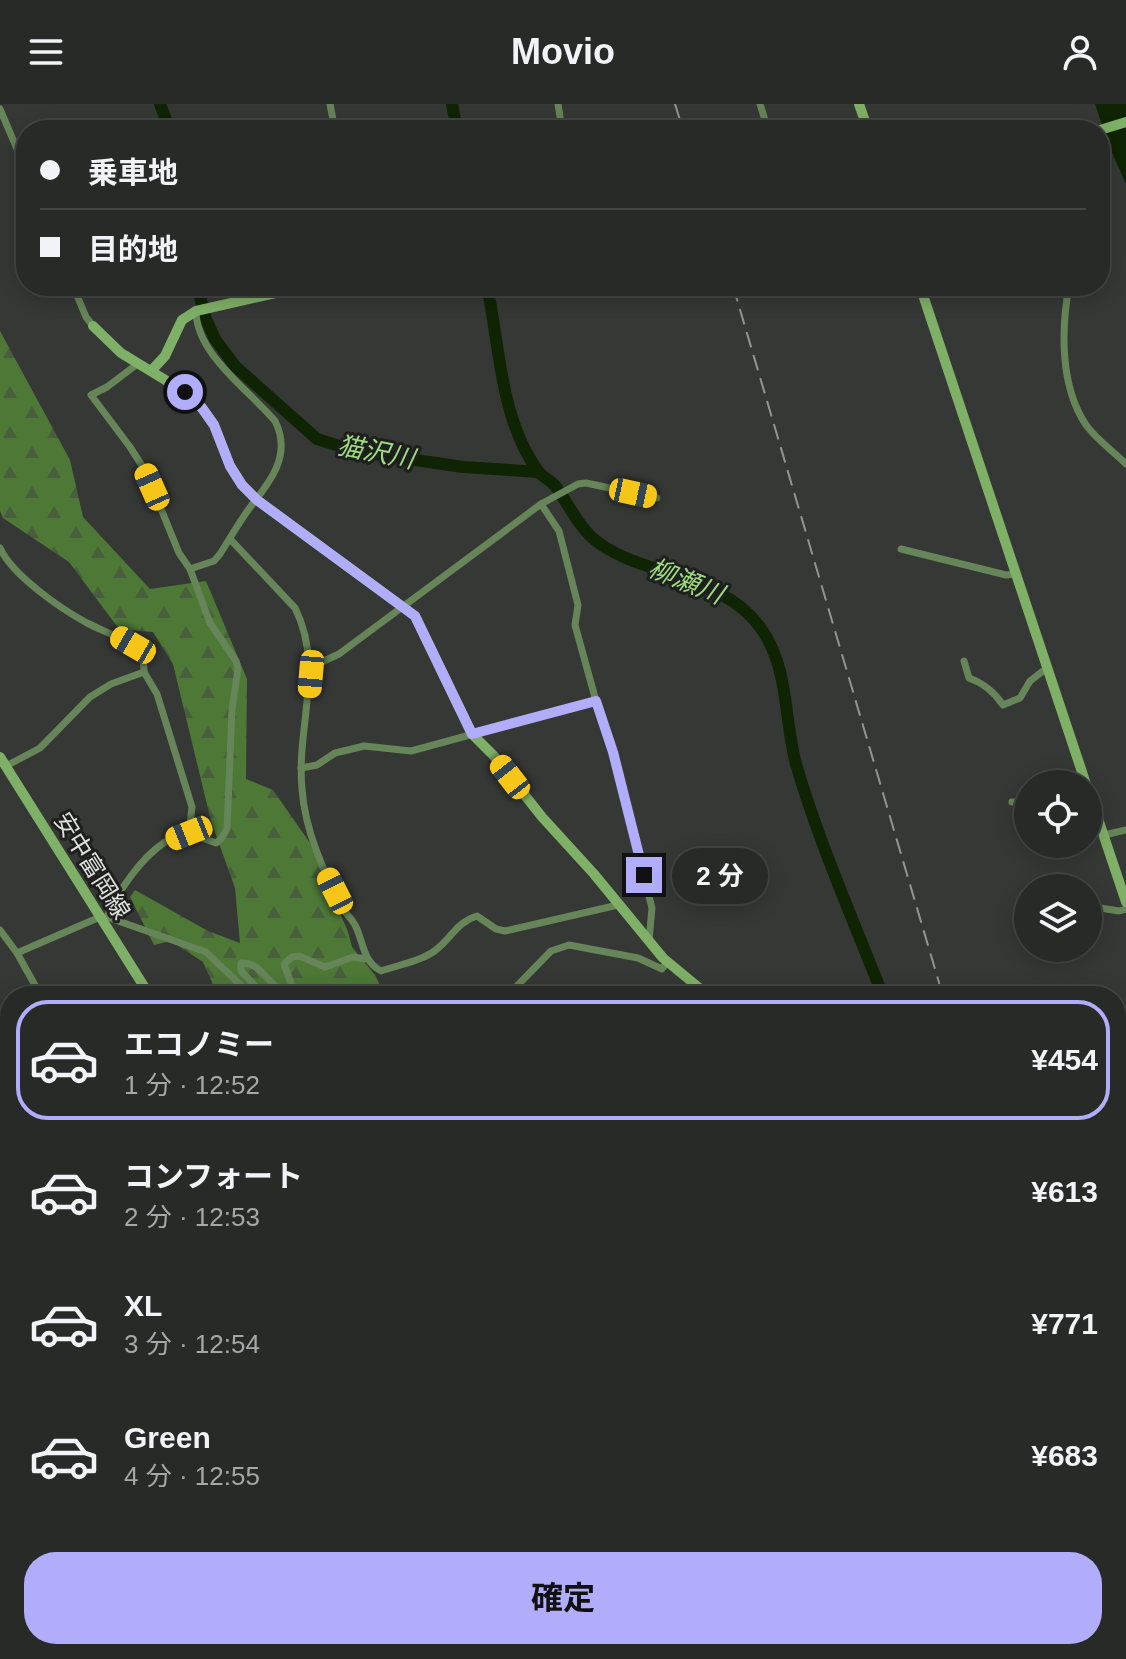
<!DOCTYPE html>
<html lang="ja">
<head>
<meta charset="utf-8">
<style>
	:root { --surface:#282a28; --page:#303230; --text:#f1f3f6; --muted:#a5a7a8; --line:#444645; --accent:#b1adfa }
	body { margin:0; font-family:Arial,"Noto Sans JP",sans-serif; background:var(--page); color:var(--text); height:100vh; display:flex; flex-direction:column; font-size:30px; white-space:nowrap }
	* { box-sizing:border-box; margin:0 }
	p { font-size:26px; color:var(--muted) }
	.icon { flex:none; width:44px; height:44px; fill:none; stroke:currentColor; stroke-width:2; stroke-linecap:round; stroke-linejoin:round }
	.map { position:relative; flex:1; overflow:hidden }
	.panel { position:absolute; left:0px; top:882px; width:1126px; height:674px; display:flex; flex-direction:column; background:var(--surface); border-radius:32px 32px 0 0; box-shadow:0 4px 20px #0003,0 0 0 2px var(--line) }
	.panel>* { flex:none }
	.top-card { position:absolute; left:16px; top:16px; width:1094px; height:176px; border-radius:32px; box-shadow:0 4px 20px #0003,0 0 0 2px var(--line); display:grid; align-content:center; height:176px; padding:0 24px; background:var(--surface) }
	.tools { position:absolute; left:1014px; top:666px; display:grid; gap:16px }
	.tools a { display:grid; place-items:center; width:88px; height:88px; border-radius:50%; background:var(--surface); box-shadow:0 4px 20px #0003,0 0 0 2px var(--line); font-size:40px }
	.end { position:absolute; width:36px; height:36px; margin:-18px; border:10px solid #b1adfa; background:#111; box-shadow:0 0 0 4px #111 }
	.from { border-radius:50% }
	.bubble { position:absolute; height:56px; border-radius:28px; background:var(--surface); box-shadow:0 4px 20px #0003,0 0 0 2px var(--line); font-size:26px; font-weight:700; line-height:56px; text-align:center }
	.car { position:absolute; width:24px; height:48px; margin:-24px -12px; border-radius:10px; box-shadow:0 0 6px 2px #0007; background:linear-gradient(#f5c518 24%,#345 0 40%,#f5c518 0 76%,#345 0 86%,#f5c518 0) }
	.top-card b { display:flex; align-items:center; gap:28px; height:76px; font-size:30px }
	.top-card b+b { border-top:2px solid var(--line) }
	.top-card i { width:20px; height:20px; background:var(--text) }
	ul { padding:14px 0 0; list-style:none }
	li { display:flex; align-items:center; gap:24px; height:120px; margin:0 16px 12px; padding:0 8px; border:4px solid transparent; border-radius:32px }
	li div { flex:1 }
	li b { display:block; font-size:30px }
	li em { font-style:normal; font-weight:700 }
	li.current { border-color:var(--accent) }
	li>.icon { width:72px; height:72px; stroke-width:1.5 }
	.primary-button { display:flex; gap:16px; margin-top:auto; padding:16px 24px }
	.primary-button a { flex:1; height:92px; border-radius:32px; background:var(--accent); color:#111; font-size:32px; font-weight:700; line-height:92px; text-align:center }
	header { display:flex; justify-content:space-between; align-items:center; height:104px; padding:0 24px; background:var(--surface); font-size:36px; font-weight:700 }
	.map>svg:first-child { display:block }
</style>
</head>
<body>
<header><svg class="icon" aria-label="menu" viewBox="0 0 24 24"><path d="M4 6h16M4 12h16M4 18h16"/></svg>Movio<svg class="icon" aria-label="person" viewBox="0 0 24 24"><circle cx="12" cy="8" r="4"/><path d="M4 21q1-7 8-7t8 7"/></svg></header>
<div class="map">
<svg width="1126" height="1555" viewBox="0 0 1126 1555">
	<defs>
		<pattern id="forest-firs" width="22" height="20" patternUnits="userSpaceOnUse" patternTransform="scale(2)"><rect width="22" height="20" fill="#4d7836"/><path d="M5 1l3.5 6h-7zM16 11l3.5 6h-7z" fill="#485e3c"/></pattern>
	</defs>
	<rect width="100%" height="100%" fill="#363835"/>
	<!-- forest -->
	<g fill="url(#forest-firs)">
		<polygon points="0,227 70,356 83,413 150,485 206,477 247,575 246,675 273,686 310,739 348,828 352,843 375,871 385,892 218,892 203,858 171,837 154,841 130,793 135,786 208,827 240,839 235,784 211,717 173,560 153,528 119,525 69,458 3,414 0,407"/>
		<polygon points="614,1546 719,1546 709,1555 619,1555"/>
	</g>
	<!-- water -->
	<polygon fill="#0e2402" points="1095,0 1126,0 1126,80 1109,42"/>
	<g fill="none" stroke-linecap="round" stroke-linejoin="round">
		<!-- river -->
		<g stroke="#0e2402" stroke-width="12">
			<polyline points="160,0 170,26"/>
			<polyline points="452,0 457,26"/>
			<polyline points="197,182 206,215 215,235 235,262 317,335 355,347 463,363 539,368"/>
			<path d="M487 182C500 243 500 315 538 367 543 374 551 376 556 383 581 419 582 435 626 454 673 474 732 481 762 526 789 565 784 616 796 660 819 739 853 815 883 892"/>
			<polyline points="0,1239 10,1257"/>
			<polyline points="225,1546 232,1555"/>
			<polyline points="821,1555 826,1546"/>
		</g>
		<!-- street -->
		<g stroke="#668558" stroke-width="7">
			<polyline points="330,0 335,26"/>
			<polyline points="558,0 562,26"/>
			<polyline points="760,0 768,26"/>
			<polyline points="0,5 26,66"/>
			<polyline points="73,182 86,213 93,222"/>
			<path d="M1069 182C1061 226 1060 282 1086 321 1097 336 1113 347 1126 360"/>
			<polyline points="541,400 559,427 578,501 575,521 596,597 613,648 652,804 649,837"/>
			<path d="M230 435 295 504C325 564 296 622 302 685 305 727 324 769 344 806 347 811 352 815 355 821 364 838 362 857 381 867 398 861 423 857 437 845 452 833 457 818 477 812L496 825 505 827 618 801"/>
			<path d="M0 444C12 471 61 505 87 519 107 529 126 535 143 549L144 568 157 590 192 703 189 729"/>
			<polyline points="901,445 1006,471 1016,470"/>
			<path d="M190 465 214 457 220 450C230 434 240 417 251 402 271 377 292 350 275 317 249 286 196 250 196 207"/>
			<path d="M964 557 969 574C983 579 995 589 1003 601L1020 594 1030 577 1047 564"/>
			<polyline points="311,563 339,550 541,400 578,380 586,379 657,394"/>
			<polyline points="6,662 40,644 90,593 111,580 144,568"/>
			<polyline points="301,664 317,661 335,649 352,645 364,642 411,647 596,597"/>
			<polyline points="1012,698 1028,699"/>
			<polyline points="1104,731 1126,726"/>
			<polyline points="1088,802 1119,807 1126,805"/>
			<path d="M107 813C118 787 141 754 165 738 172 734 181 732 189 729L216 739 221 735 227 725 232 605 238 565 236 557 210 519 190 465 179 449 146 368 130 343 91 291 107 283 136 261"/>
			<polyline points="0,826 17,849 100,813 107,813 206,848 252,892"/>
			<polyline points="17,849 36,883 35,892"/>
			<polyline points="513,886 551,847 569,841 638,854 662,865 667,858"/>
			<path d="M253 892 259 886 241 867V859C261 858 266 879 283 887L292 882 284 860 292 853 299 852 325 863 353 853 367 855"/>
			<polyline points="1116,1027 1126,1028"/>
			<polyline points="0,1134 10,1142"/>
			<polyline points="1116,1141 1126,1142"/>
			<polyline points="1116,1195 1126,1149"/>
		</g>
		<!-- secondary -->
		<g stroke="#7fb067" stroke-width="10">
			<polyline points="859,0 868,26"/>
			<polyline points="1100,26 1126,18"/>
			<polyline points="920,182 1086,680"/>
			<polyline points="93,222 121,249 185,288 202,304 214,321 230,362 242,381 257,396 415,512 472,630 494,652 542,713 594,770 663,854 709,892"/>
			<polyline points="152,266 165,252 182,216 196,207 307,182"/>
			<polyline points="0,653 150,892"/>
			<polyline points="1088,685 1126,798"/>
			<polyline points="1116,1090 1126,1093"/>
			<polyline points="0,1144 10,1150"/>
			<polyline points="1116,1330 1126,1330"/>
			<polyline points="451,1546 471,1555"/>
			<polyline points="609,1546 613,1555"/>
			<polyline points="736,1555 737,1546"/>
		</g>
		<!-- rail -->
		<g stroke="#929491" stroke-width="2" stroke-dasharray="16 8" stroke-linecap="butt">
			<polyline points="675,0 683,26"/>
			<polyline points="733,182 943,892"/>
			<polyline points="1116,1405 1126,1429"/>
		</g>
	</g>
	<g fill="none" stroke-linecap="round" stroke-linejoin="round">
		<!-- route -->
		<polyline stroke="#b1adfa" stroke-width="10" points="185,288 202,304 214,321 230,362 242,381 257,396 415,512 472,630 596,597 613,648 644,771"/>
	</g>
	<g text-anchor="middle" stroke-width="6" stroke-linejoin="round" paint-order="stroke">
		<!-- street labels -->
		<g font-size="24" fill="#dfe1de" stroke="#1e1f1e">
			<text transform="translate(92 762) rotate(58)" y="8">安中富岡線</text>
		</g>
		<!-- water labels -->
		<g font-size="26" font-style="italic" fill="#9ddb7f" stroke="#1e1f1e">
			<text transform="translate(376 348) rotate(11)" y="9">猫沢川</text>
			<text transform="translate(686 477) rotate(22)" y="9">柳瀬川</text>
		</g>
	</g>
</svg>
<div class="tools">
<a><svg class="icon" aria-label="locate" viewBox="0 0 24 24"><circle cx="12" cy="12" r="6"/><path d="M12 2v4M12 18v4M2 12h4M18 12h4"/></svg></a>
<a><svg class="icon" aria-label="layers" viewBox="0 0 24 24"><path d="M12 4l9 5-9 5-9-5zM3 14l9 5 9-5"/></svg></a>
</div>
<i class="end from" style="left:185px;top:288px"></i>
<i class="end" style="left:644px;top:771px"></i>
<div class="bubble" style="left:672px;top:744px;width:96px">2 分</div>
<i class="car" style="left:152px;top:383px;rotate:336deg"></i>
<i class="car" style="left:633px;top:389px;rotate:102deg"></i>
<i class="car" style="left:133px;top:541px;rotate:300deg"></i>
<i class="car" style="left:311px;top:570px;rotate:185deg"></i>
<i class="car" style="left:510px;top:673px;rotate:322deg"></i>
<i class="car" style="left:189px;top:729px;rotate:248deg"></i>
<i class="car" style="left:335px;top:787px;rotate:333deg"></i>
<div class="top-card">
<b><i class="from"></i>乗車地</b>
<b><i></i>目的地</b>
</div>
<section class="panel">
<ul>
<li class="current"><svg class="icon" aria-label="car" viewBox="0 0 24 24"><path d="M5 17H2v-5l4-1 3-4h7l3 4 3 1v5h-3M9 17h6M6 11h13"/><circle cx="7" cy="17" r="2"/><circle cx="17" cy="17" r="2"/></svg><div><b>エコノミー</b><p>1 分 · 12:52</p></div><em>¥454</em></li>
<li><svg class="icon" aria-label="car" viewBox="0 0 24 24"><path d="M5 17H2v-5l4-1 3-4h7l3 4 3 1v5h-3M9 17h6M6 11h13"/><circle cx="7" cy="17" r="2"/><circle cx="17" cy="17" r="2"/></svg><div><b>コンフォート</b><p>2 分 · 12:53</p></div><em>¥613</em></li>
<li><svg class="icon" aria-label="car" viewBox="0 0 24 24"><path d="M5 17H2v-5l4-1 3-4h7l3 4 3 1v5h-3M9 17h6M6 11h13"/><circle cx="7" cy="17" r="2"/><circle cx="17" cy="17" r="2"/></svg><div><b>XL</b><p>3 分 · 12:54</p></div><em>¥771</em></li>
<li><svg class="icon" aria-label="car" viewBox="0 0 24 24"><path d="M5 17H2v-5l4-1 3-4h7l3 4 3 1v5h-3M9 17h6M6 11h13"/><circle cx="7" cy="17" r="2"/><circle cx="17" cy="17" r="2"/></svg><div><b>Green</b><p>4 分 · 12:55</p></div><em>¥683</em></li>
</ul>
<div class="primary-button"><a>確定</a></div>
</section>
</div>
</body>
</html>
